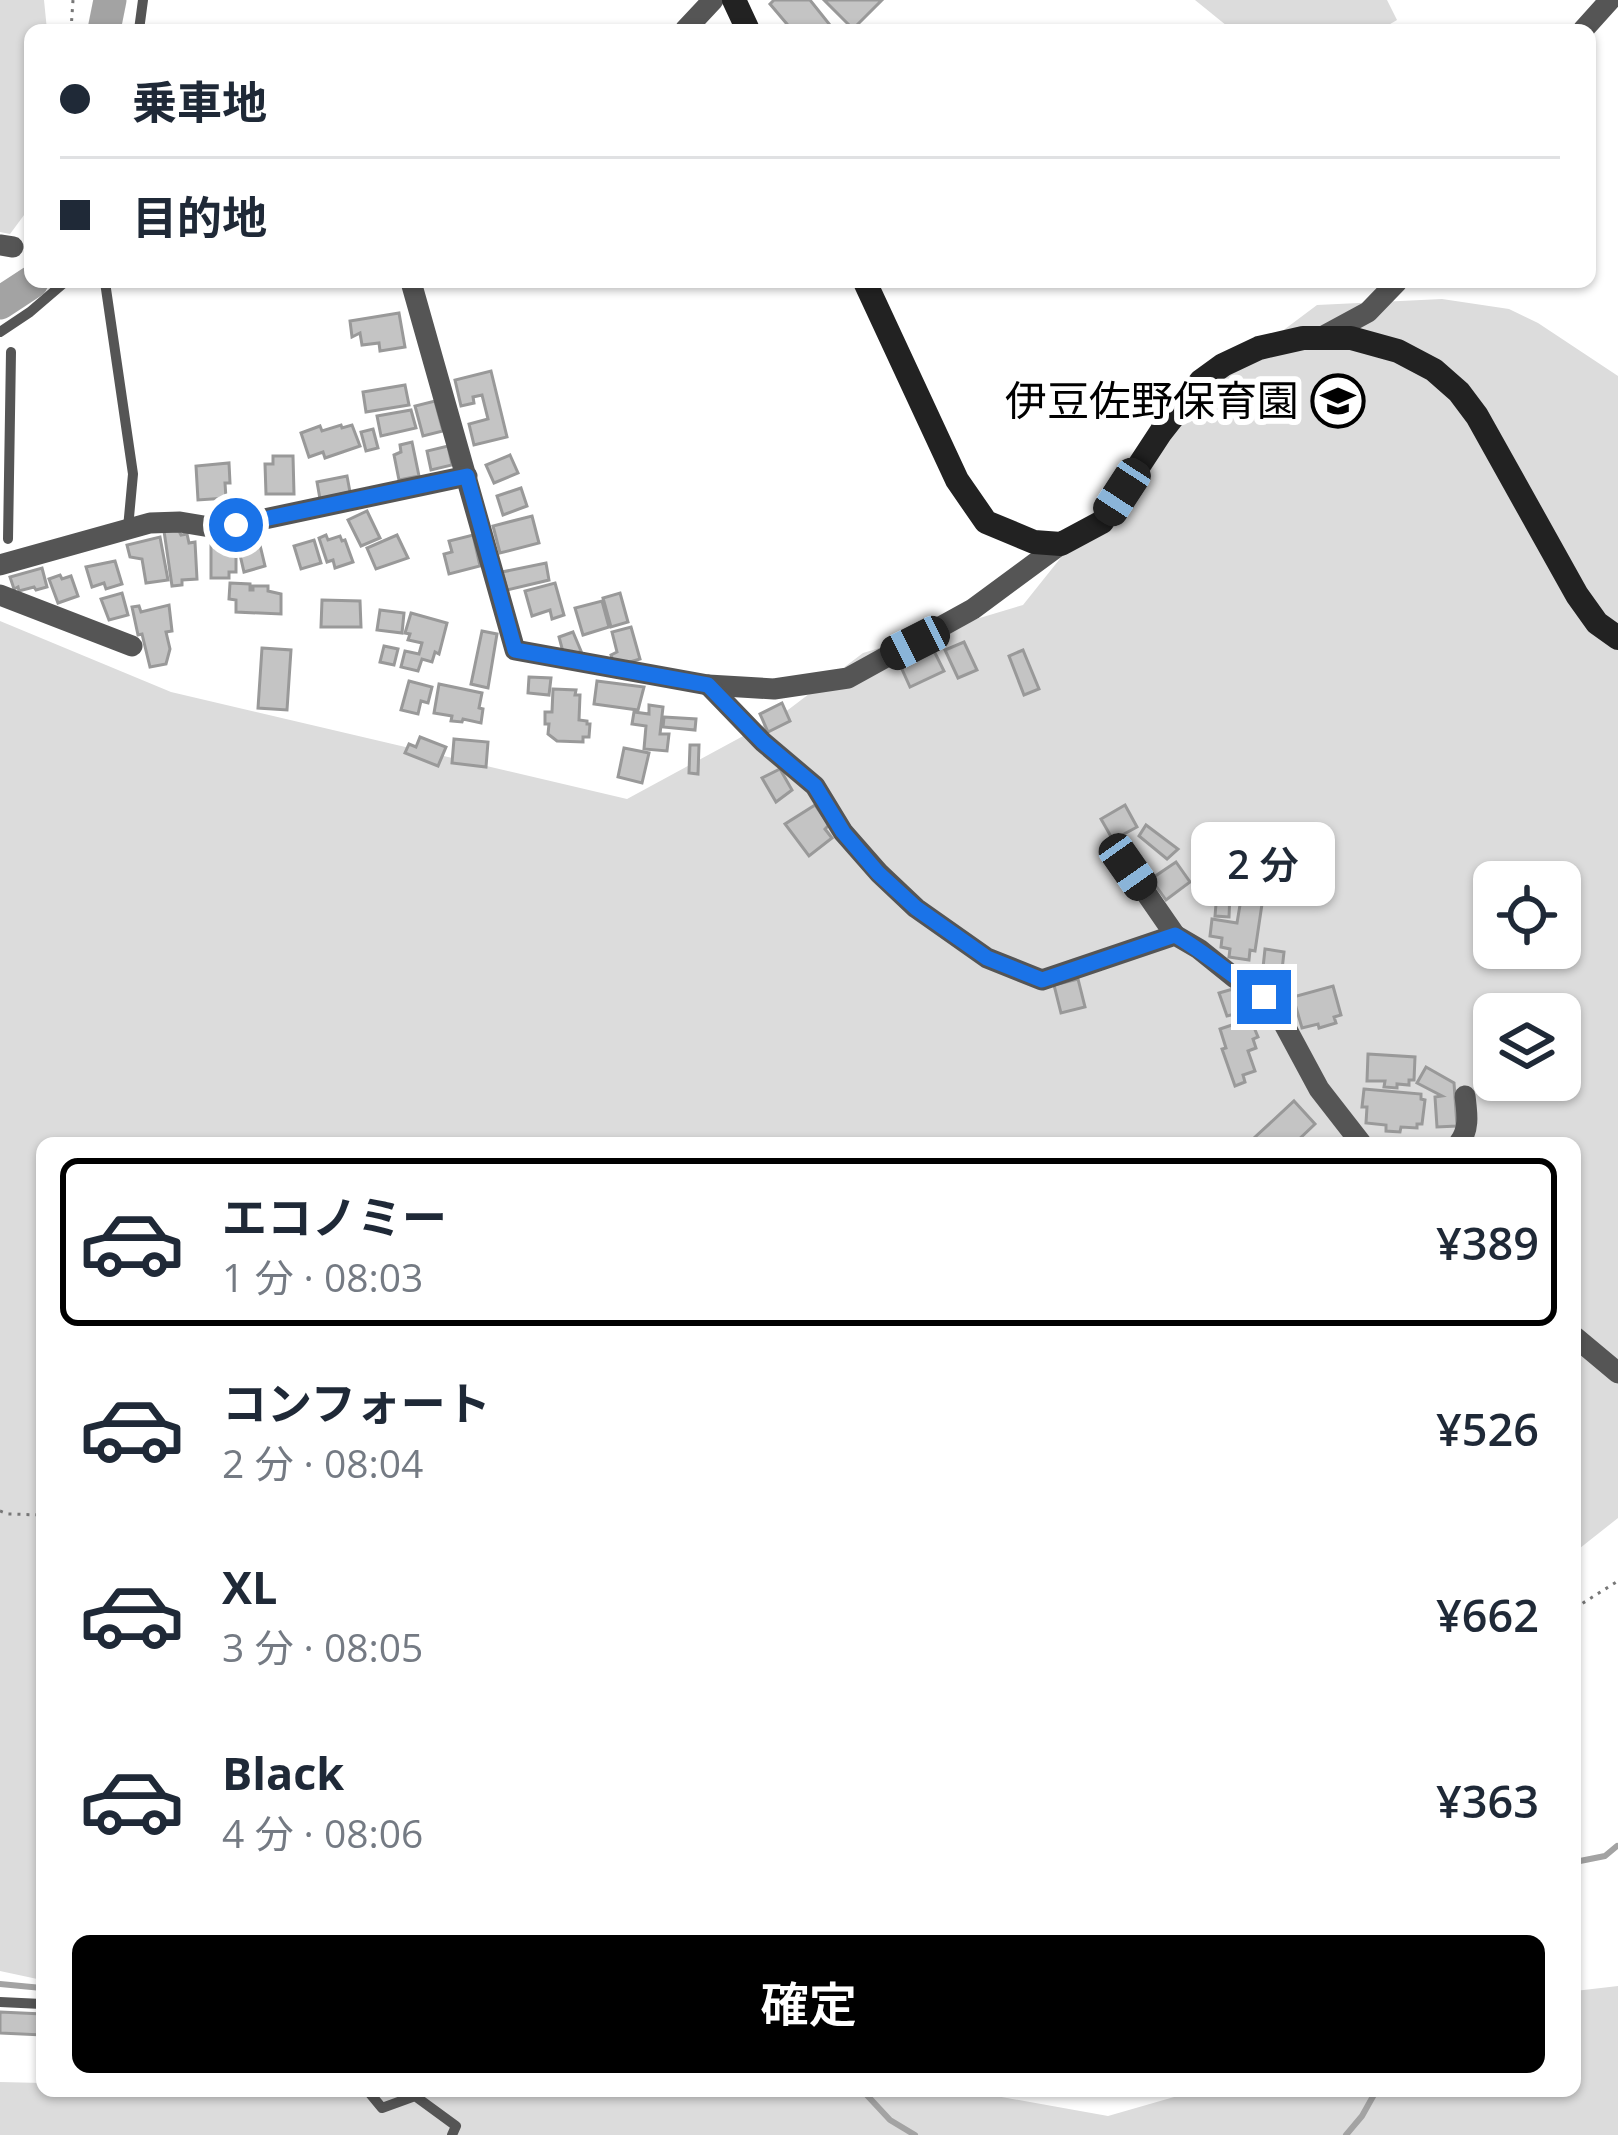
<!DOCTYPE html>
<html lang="ja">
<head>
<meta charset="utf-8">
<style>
	:root { --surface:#fff; --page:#f6f6f7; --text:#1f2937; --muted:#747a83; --line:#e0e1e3; --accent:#000 }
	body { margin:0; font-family:"Open Sans","Noto Sans JP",sans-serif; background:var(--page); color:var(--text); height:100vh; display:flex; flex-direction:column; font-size:45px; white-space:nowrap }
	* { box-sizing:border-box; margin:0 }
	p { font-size:39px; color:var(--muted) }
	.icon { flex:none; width:66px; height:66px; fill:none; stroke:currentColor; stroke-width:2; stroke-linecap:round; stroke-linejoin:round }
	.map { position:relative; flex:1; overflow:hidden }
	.side { position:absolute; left:36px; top:1137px; width:1545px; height:960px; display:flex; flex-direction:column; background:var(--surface); border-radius:18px; box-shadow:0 3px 9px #0004 }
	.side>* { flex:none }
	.hud { position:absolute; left:24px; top:24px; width:1572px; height:264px; border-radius:18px; box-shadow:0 3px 9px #0004; display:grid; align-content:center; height:264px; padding:0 36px; background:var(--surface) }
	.tools { position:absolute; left:1473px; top:861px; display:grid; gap:24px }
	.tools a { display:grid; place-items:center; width:108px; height:108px; border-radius:18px; background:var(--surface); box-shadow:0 3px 9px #0004; font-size:60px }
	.end { position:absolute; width:54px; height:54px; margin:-27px; border:15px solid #1a73e8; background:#fff; box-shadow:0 0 0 6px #fff }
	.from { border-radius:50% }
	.bubble { position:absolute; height:84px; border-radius:18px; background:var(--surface); box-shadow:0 3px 9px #0004; font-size:39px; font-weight:600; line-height:84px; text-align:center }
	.car { position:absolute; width:36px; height:72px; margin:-36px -18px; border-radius:15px; box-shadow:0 0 9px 3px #0007; background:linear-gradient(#222 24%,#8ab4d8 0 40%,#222 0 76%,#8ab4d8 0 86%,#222 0) }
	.hud b { display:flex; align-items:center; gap:42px; height:114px; font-size:45px }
	.hud b+b { border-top:3px solid var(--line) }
	.hud i { width:30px; height:30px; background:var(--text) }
	ul { padding:21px 0 0; list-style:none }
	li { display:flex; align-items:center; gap:36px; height:168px; margin:0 24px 18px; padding:0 12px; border:6px solid transparent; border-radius:18px }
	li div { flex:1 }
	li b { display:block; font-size:45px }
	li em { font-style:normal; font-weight:600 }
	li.on { border-color:var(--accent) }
	li>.icon { width:108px; height:108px; stroke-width:1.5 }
	.primary-button { display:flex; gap:24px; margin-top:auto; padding:24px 36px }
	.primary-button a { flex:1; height:138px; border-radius:18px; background:var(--accent); color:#fff; font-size:48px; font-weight:600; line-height:138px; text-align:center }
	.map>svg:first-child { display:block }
</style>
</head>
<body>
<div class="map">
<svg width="1618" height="2135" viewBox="0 0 1618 2135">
	<rect width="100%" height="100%" fill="#fff"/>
	<!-- green -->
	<g fill="#dcdcdc" fill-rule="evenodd">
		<polygon points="0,0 44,0 47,30 30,30 30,207 10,234 0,232"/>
		<polygon points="1195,0 1387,0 1397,20 1380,30 1232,30"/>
		<path d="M1442 299 1509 309 1538 323 1618 376V1518L1575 1552V1143H42V1980L0 1971V621L171 692 627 799 780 716 863 653 1023 605 1182 406 1317 305ZM1494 882H1560V948H1494ZM1494 1014H1560V1080H1494Z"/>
		<polygon points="1618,1986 1618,2135 0,2135 0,2082 42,2083 42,2091 992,2091 996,2096 1108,2116 1195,2091 1575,2091 1575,1991"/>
	</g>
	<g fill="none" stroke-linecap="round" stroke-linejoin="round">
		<!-- stream -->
		<g stroke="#a3a3a3" stroke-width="6">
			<polyline points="1575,1862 1605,1856 1617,1846"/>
			<polyline points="0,1984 42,1988"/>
			<polyline points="863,2091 890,2120 915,2135"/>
			<polyline points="1346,2135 1362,2116 1376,2091"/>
		</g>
		<!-- river -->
		<g stroke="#a3a3a3" stroke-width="33">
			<polyline points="104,30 110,0"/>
			<polyline points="0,303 32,282"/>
		</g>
	</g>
	<!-- building -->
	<g fill="#c4c4c4" stroke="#999" stroke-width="3">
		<polygon points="774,0 810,0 830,25 824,30 792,30 770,4"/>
		<polygon points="824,0 882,0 853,29"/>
		<polygon points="399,313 405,347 380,351 379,343 362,345 360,333 352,337 350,321"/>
		<polygon points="491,371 507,437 474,445 469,424 488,419 482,395 473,397 474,403 461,406 455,380"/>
		<polygon points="405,385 409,405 366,412 363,392"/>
		<polygon points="435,401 443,431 423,436 415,406"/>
		<polygon points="411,410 416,428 381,436 377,416"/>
		<polygon points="341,425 342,428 352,425 360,446 325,458 323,452 309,457 301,433 320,426 322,431"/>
		<polygon points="373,429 378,448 366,451 361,432"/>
		<polygon points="412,442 419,476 399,480 394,455 401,452 400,445"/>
		<polygon points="448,446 452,465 431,470 427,451"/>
		<polygon points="510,455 518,473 494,483 486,465"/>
		<polygon points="273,456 293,456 294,494 266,494 265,464 273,464"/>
		<polygon points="229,463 230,483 225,483 226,498 198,500 196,466"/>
		<polygon points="347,476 350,492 320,499 317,482"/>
		<polygon points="521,488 527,506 503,515 497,496"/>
		<polygon points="367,511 380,538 361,546 348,520"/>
		<polygon points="532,516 539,543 500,553 493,526"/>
		<polygon points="164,531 179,531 181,535 187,534 189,543 195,542 197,579 182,580 182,585 172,586"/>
		<polygon points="326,535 328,540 340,536 342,541 345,540 353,562 335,568 333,560 327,562 319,538"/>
		<polygon points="397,535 408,558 376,569 367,548"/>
		<polygon points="473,535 480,566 449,574 444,554 452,552 449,541"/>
		<polygon points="160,537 168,580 146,583 142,559 130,557 127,545"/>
		<polygon points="254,537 255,542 259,541 265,566 244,572 238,546 244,545 243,540"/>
		<polygon points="314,540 321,563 301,569 294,546"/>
		<polygon points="211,542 236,542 236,572 229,572 229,578 211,578"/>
		<polygon points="115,561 122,584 106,589 104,583 92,587 86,567"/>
		<polygon points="546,563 549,580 507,590 502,572"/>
		<polygon points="42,568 47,587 36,590 34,587 19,591 18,587 14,589 10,577"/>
		<polygon points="60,575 62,579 71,576 78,596 58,603 49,579"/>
		<polygon points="230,583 250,584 250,590 253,590 253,586 268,586 268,591 281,594 281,614 236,612 236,600 229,599"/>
		<polygon points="555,583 564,615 552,619 550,610 532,616 525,591"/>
		<polygon points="122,593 128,615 109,620 101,599"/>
		<polygon points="620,593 628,622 611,627 603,598"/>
		<polygon points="322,600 360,601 361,627 321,627"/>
		<polygon points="602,601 609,627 583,635 575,608"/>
		<polygon points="169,605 172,631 166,632 170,649 166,664 150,667 142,634 138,635 132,607 139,606 141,612"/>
		<polygon points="380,610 404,613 402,633 377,630"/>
		<polygon points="411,613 447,623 439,654 435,652 432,662 422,659 418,671 401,667 405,651 419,654 422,643 408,640 410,634 405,633"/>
		<polygon points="631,627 640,659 630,662 613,661 611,655 617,652 612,632"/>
		<polygon points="482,631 497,634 488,688 471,684"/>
		<polygon points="573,632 581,651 575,654 563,652 559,637"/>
		<polygon points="964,642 977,670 958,678 945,650"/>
		<polygon points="384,646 398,649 394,665 380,662"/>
		<polygon points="262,648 291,650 287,710 258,708"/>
		<polygon points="1023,650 1039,689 1024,695 1009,656"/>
		<polygon points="934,651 944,671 910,687 901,667"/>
		<polygon points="529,677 551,678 549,695 528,693"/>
		<polygon points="409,681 432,687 428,703 421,701 418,714 401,710"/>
		<polygon points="597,681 644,687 638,710 594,704"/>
		<polygon points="439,684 482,693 479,708 483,709 481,723 463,719 462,722 451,721 452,716 434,713"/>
		<polygon points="553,689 576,690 575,695 580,695 579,720 587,721 587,724 590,724 589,737 583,737 583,742 557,741 548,734 549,724 545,724 545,712 552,712"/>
		<polygon points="782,703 790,721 768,732 760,714"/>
		<polygon points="649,705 663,707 660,734 669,734 667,751 644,749 646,726 632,724 634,712 649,714"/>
		<polygon points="664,717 696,719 695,730 663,727"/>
		<polygon points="420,737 446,747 438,766 405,753 409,744 416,747"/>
		<polygon points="454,739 488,742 486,767 452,763"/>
		<polygon points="690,745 699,745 698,774 689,773"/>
		<polygon points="624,748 649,753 642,783 618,777"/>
		<polygon points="780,769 792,790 776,802 762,778"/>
		<polygon points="815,805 829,825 825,829 832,838 809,856 785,824"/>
		<polygon points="1125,805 1137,827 1113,840 1101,819"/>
		<polygon points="1146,825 1178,849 1167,859 1139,836"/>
		<polygon points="1176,862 1190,882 1166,900 1151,879"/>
		<polygon points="1244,881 1265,884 1255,951 1250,950 1249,960 1229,957 1230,949 1221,947 1222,938 1210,936 1212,919 1237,923"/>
		<polygon points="1217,892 1230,893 1229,917 1215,916"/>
		<polygon points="1265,949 1284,952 1281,979 1262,977"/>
		<polygon points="1078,979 1085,1007 1061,1013 1054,985"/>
		<polygon points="1333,986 1341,1015 1334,1017 1336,1023 1319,1028 1318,1024 1302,1028 1293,997"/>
		<polygon points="1240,987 1257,998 1251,1010 1227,1016 1219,993"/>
		<polygon points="1244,1021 1246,1027 1253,1025 1258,1037 1253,1039 1256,1048 1248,1051 1255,1071 1243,1075 1245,1082 1235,1086 1222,1049 1226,1048 1220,1029"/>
		<polygon points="1368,1054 1415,1057 1414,1080 1409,1080 1409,1085 1397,1084 1397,1088 1384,1087 1385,1081 1367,1081"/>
		<polygon points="1426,1067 1454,1083 1457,1126 1437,1127 1435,1097 1442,1096 1417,1083"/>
		<polygon points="1364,1089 1421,1094 1421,1099 1425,1100 1422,1124 1417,1124 1417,1128 1401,1127 1400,1132 1386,1131 1386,1125 1366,1123 1367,1107 1362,1107"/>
		<polygon points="1294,1101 1315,1124 1295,1143 1287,1141 1285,1143 1259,1143 1254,1138"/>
		<polygon points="0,2012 42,2014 42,2035 0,2033"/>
	</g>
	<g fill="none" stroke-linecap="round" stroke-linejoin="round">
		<!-- path -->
		<g stroke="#777" stroke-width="3" stroke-dasharray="3 6" stroke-linecap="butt">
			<polyline points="71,30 73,0"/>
			<polyline points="0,1511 8,1514 42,1515"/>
			<polyline points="1575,1608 1618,1581"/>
		</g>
		<!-- lane -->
		<g stroke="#555" stroke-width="10">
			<polyline points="139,30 143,0"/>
			<polyline points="105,282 133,474 128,528"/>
			<polyline points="0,332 30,312 65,282"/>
			<polyline points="8,539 11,352"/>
			<polyline points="0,2002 42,2004"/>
			<polyline points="368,2091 382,2108 415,2096 456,2126 452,2135"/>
		</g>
		<!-- street -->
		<g stroke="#555" stroke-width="21">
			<polyline points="685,30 713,0"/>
			<polyline points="1583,30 1610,0"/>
			<polyline points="0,245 13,247"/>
			<polyline points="411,282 515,650 708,685 774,689 848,678 973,609 1061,544"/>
			<polyline points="1320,338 1368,312 1397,282"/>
			<polyline points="0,565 150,523 180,522 210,527 236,525 467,476"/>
			<polyline points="0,595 132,646"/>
			<polyline points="708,685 763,742 815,786 843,832 879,873 916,908 987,958 1042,980 1175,935 1199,949 1235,978 1264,997 1284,1024 1319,1089 1361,1143"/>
			<polyline points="1128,867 1175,935"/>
			<path d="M1459 1143C1470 1129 1467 1113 1465 1096"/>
			<polyline points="1575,1337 1618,1373"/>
		</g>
		<!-- secondary -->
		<g stroke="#222" stroke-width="24">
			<polyline points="734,0 748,30"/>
			<polyline points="865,282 957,480 986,522 1034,542 1061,544 1102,522 1161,432 1201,381 1223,365 1259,348 1303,338 1351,338 1398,351 1434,370 1459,392 1477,416 1577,595 1597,623 1618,638"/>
		</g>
	</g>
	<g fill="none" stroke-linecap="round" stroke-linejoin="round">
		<!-- route -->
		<path stroke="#1a73e8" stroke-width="15" d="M236 525 467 476 515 650 708 685 763 742 815 786 843 832 878 873 916 908 987 958 1042 980 1175 935C1206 953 1233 977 1264 997"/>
	</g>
	<!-- icons -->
	<defs>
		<g id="school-ring" transform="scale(2.7)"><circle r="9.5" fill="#fff" stroke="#000" stroke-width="1.5"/><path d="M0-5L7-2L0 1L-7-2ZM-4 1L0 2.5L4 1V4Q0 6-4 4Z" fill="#000"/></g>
	</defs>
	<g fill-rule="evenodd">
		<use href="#school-ring" x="1338" y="401"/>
	</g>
	<g text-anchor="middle" stroke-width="12" stroke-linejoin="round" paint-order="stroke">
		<!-- poi labels -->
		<g font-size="42" fill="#000" stroke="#fff" text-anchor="end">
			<text x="1299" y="416">伊豆佐野保育園</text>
		</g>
	</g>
</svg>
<div class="tools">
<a><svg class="icon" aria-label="locate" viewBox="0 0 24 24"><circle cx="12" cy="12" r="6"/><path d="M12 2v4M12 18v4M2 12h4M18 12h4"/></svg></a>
<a><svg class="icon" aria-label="layers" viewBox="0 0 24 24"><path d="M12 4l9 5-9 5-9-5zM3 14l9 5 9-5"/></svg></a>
</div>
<i class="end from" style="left:236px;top:525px"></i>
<i class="end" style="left:1264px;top:997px"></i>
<div class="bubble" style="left:1191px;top:822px;width:144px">2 分</div>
<i class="car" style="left:1122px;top:492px;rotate:213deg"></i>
<i class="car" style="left:915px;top:643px;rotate:243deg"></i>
<i class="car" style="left:1128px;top:867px;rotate:145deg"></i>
<div class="hud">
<b><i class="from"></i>乗車地</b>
<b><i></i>目的地</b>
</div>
<section class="side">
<ul>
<li class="on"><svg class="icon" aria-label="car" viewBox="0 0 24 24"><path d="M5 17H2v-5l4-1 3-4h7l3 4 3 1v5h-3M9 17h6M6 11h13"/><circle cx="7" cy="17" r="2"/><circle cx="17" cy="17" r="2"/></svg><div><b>エコノミー</b><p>1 分 · 08:03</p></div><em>¥389</em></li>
<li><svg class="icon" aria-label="car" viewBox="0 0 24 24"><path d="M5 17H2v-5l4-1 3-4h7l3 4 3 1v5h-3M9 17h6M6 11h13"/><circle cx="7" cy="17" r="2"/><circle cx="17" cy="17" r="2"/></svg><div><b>コンフォート</b><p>2 分 · 08:04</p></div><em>¥526</em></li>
<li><svg class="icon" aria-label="car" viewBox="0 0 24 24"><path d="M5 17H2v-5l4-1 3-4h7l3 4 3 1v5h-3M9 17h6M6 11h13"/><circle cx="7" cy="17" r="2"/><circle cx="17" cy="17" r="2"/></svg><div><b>XL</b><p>3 分 · 08:05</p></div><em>¥662</em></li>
<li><svg class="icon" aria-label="car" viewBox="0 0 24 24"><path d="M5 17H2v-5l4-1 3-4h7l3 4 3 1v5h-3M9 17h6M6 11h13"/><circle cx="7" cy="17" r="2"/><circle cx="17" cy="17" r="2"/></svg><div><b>Black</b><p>4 分 · 08:06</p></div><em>¥363</em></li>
</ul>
<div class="primary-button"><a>確定</a></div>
</section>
</div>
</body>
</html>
